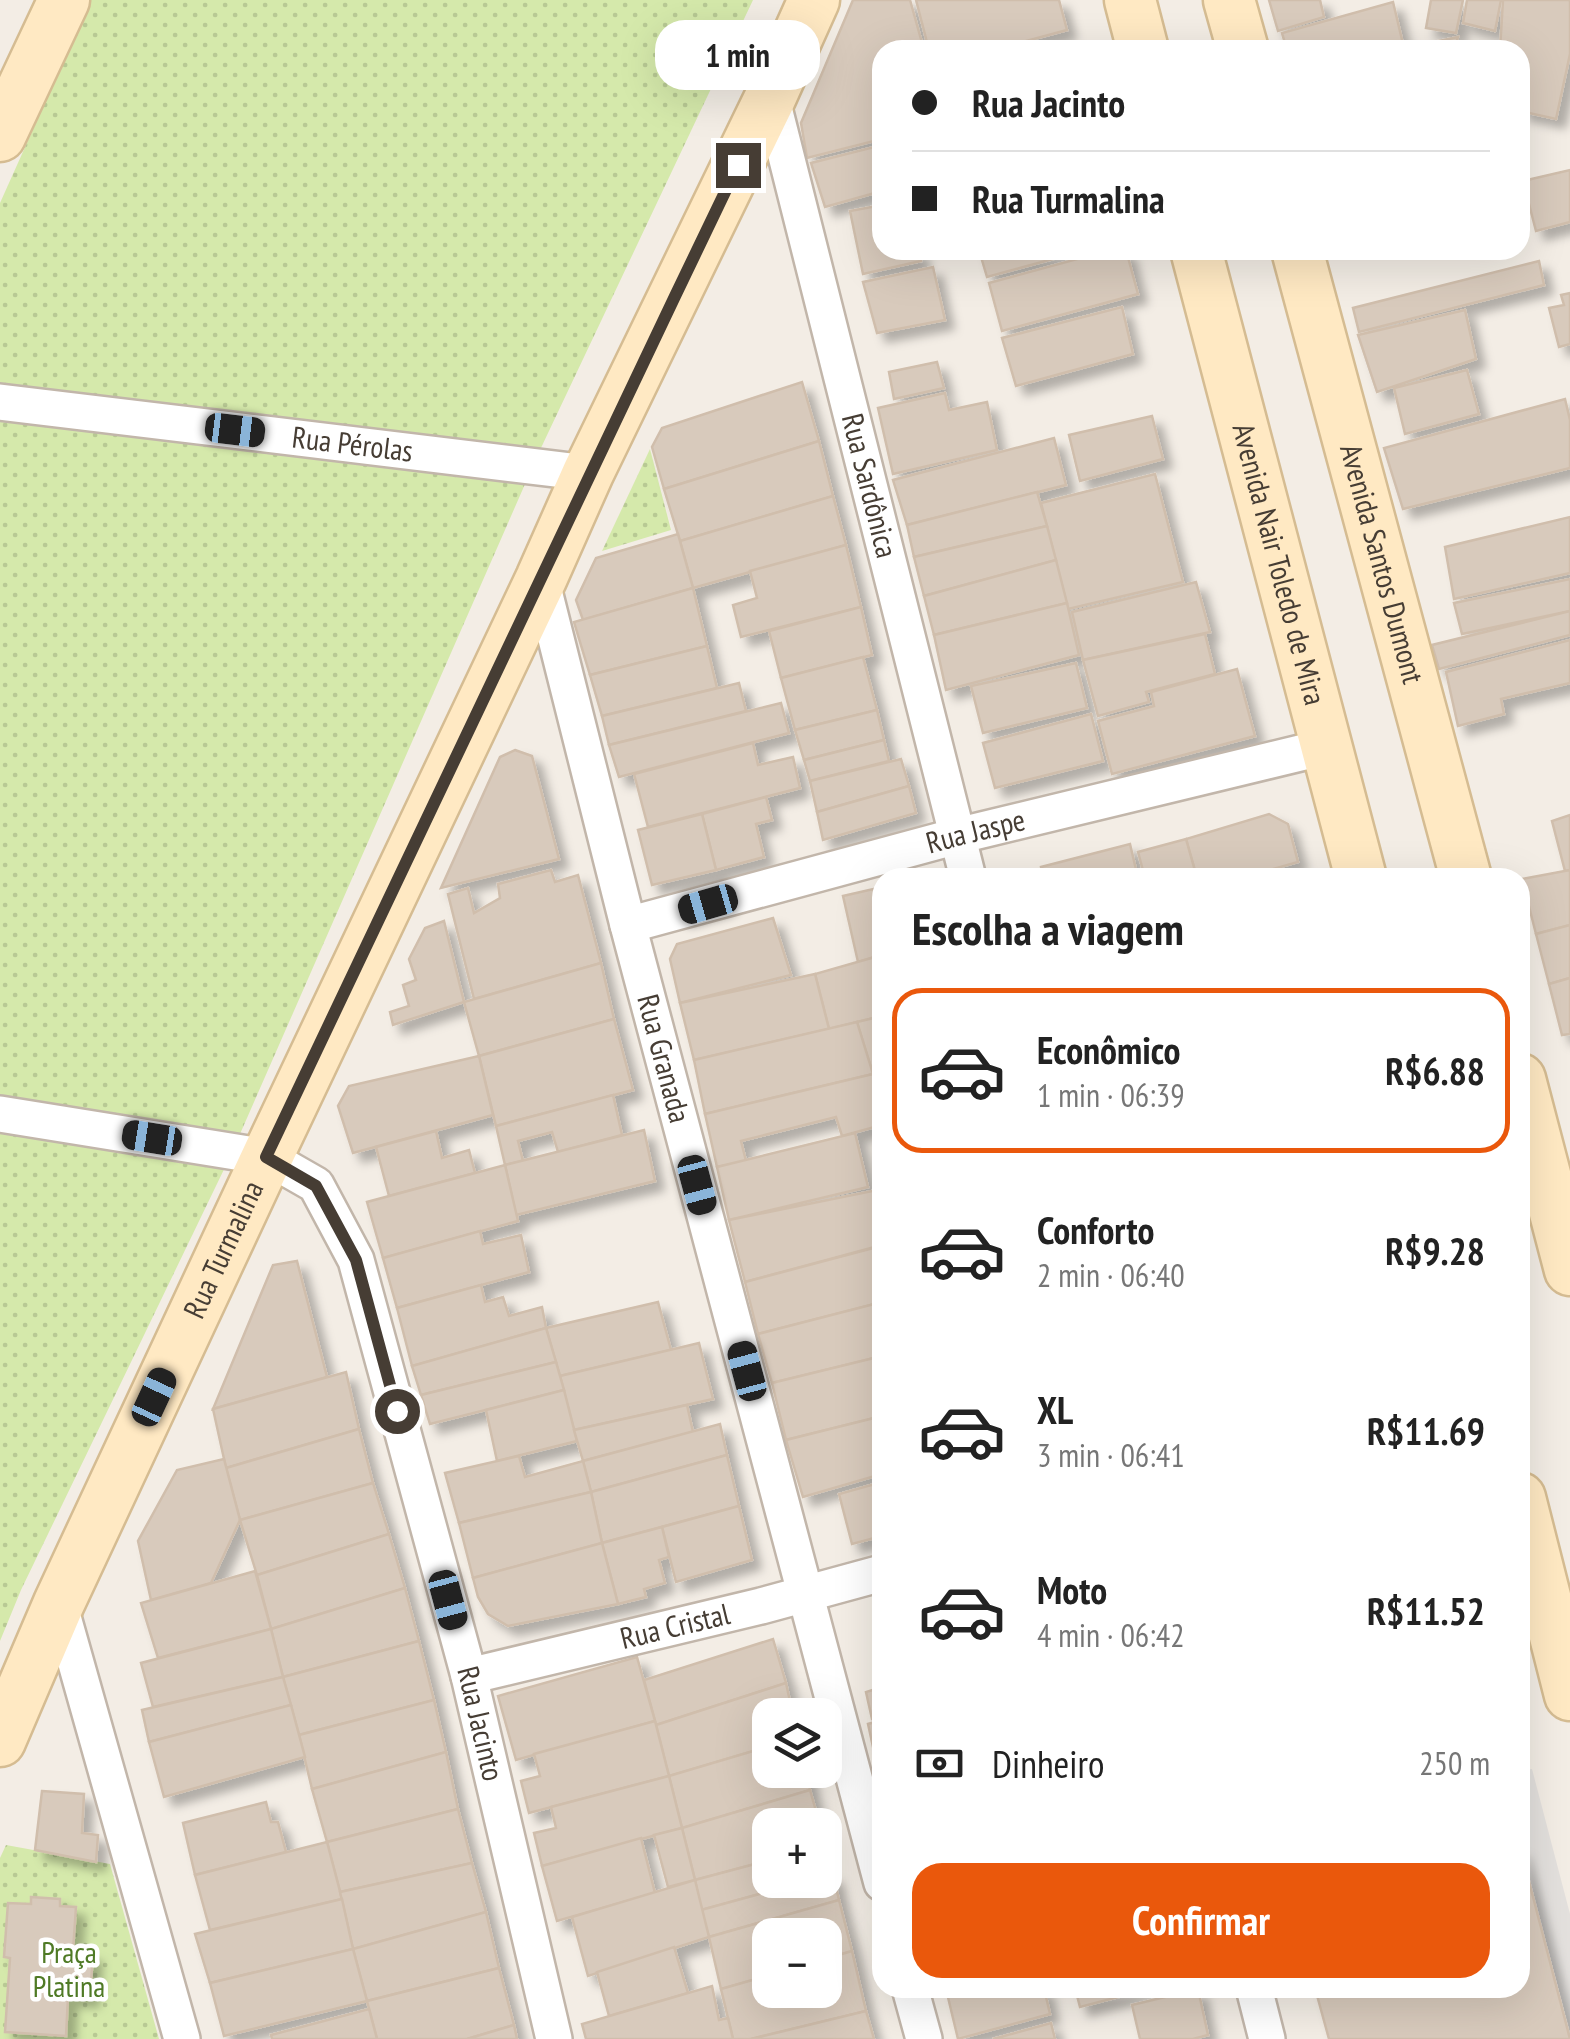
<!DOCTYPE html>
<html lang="pt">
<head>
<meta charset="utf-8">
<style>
	:root { --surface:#fff; --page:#f2f2f2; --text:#222; --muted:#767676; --line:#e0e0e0; --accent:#ea580c }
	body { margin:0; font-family:"PT Sans Narrow",sans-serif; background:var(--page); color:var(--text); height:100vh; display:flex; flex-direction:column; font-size:38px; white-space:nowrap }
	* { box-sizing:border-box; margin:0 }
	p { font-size:32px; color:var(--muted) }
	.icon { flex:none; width:55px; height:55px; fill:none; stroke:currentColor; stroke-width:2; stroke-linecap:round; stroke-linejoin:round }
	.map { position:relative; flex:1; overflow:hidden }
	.details { position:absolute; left:872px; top:868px; width:658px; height:1130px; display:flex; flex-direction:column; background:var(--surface); border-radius:30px; box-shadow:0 10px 40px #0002 }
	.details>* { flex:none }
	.guide { position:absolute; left:872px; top:40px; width:658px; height:220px; border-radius:30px; box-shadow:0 10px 40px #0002; display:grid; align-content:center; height:220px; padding:0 40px; background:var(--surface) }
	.buttons { position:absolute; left:752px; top:1698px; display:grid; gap:20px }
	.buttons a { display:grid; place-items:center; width:90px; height:90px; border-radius:20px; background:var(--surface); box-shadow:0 10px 40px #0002; font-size:50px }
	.end { position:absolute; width:45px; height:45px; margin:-22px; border:12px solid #463d34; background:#fff; box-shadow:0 0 0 5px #fff }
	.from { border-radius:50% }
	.bubble { position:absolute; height:70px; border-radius:30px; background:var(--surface); box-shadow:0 10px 40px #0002; font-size:32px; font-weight:700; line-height:70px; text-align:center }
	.car { position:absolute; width:30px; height:60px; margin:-30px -15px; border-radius:12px; box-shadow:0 0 8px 2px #0007; background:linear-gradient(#222 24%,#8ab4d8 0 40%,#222 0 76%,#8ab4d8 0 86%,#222 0) }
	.guide b { display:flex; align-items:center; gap:35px; height:95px; font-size:38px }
	.guide b+b { border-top:2px solid var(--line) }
	.guide i { width:25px; height:25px; background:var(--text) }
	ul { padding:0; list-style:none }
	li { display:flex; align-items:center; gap:30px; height:165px; margin:0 20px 15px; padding:0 20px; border:5px solid transparent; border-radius:30px }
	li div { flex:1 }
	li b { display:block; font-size:38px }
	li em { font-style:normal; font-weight:700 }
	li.current { border-color:var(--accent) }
	li>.icon { width:90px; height:90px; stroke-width:1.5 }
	h2 { padding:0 40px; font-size:45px; line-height:120px }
	.pay { display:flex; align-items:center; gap:25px; height:110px; padding:0 40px; font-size:38px }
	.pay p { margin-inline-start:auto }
	.primary-button { display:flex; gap:20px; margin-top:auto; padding:20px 40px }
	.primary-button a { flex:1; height:115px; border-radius:30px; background:var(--accent); color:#fff; font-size:40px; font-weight:700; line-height:115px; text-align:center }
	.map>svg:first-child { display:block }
</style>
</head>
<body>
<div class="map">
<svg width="1570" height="2039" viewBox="0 0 1570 2039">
	<defs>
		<pattern id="green-dots" width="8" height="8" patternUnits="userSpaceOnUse" patternTransform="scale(2.5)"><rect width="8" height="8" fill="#d5e9ab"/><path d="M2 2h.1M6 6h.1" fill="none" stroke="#b8c994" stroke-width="1.8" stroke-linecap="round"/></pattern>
		<filter id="shadow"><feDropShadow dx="9" dy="9" stdDeviation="5" flood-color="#0004"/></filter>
	</defs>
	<rect width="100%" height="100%" fill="#f3ede5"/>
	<!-- green -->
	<g fill="url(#green-dots)">
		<polygon points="91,0 753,0 540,450 229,1159 21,1590 0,1641 0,203"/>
		<polygon points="650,449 671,530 602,551"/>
		<polygon points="6,1845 110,1864 159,2039 0,2039 0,1858"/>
	</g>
	<!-- parking -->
	<polygon fill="#e3e0dd" points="1532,1769 1570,1914 1570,2030 1520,1847 1520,1770"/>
	<!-- building -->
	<g fill="#d8cabc" stroke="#d0beac" stroke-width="2.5" filter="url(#shadow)">
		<polygon points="853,0 910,0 924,50 882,50 882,139 807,158 801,123"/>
		<polygon points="916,0 1059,0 1067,30 993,50 929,50"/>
		<polygon points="1269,0 1320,0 1324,17 1278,31"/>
		<polygon points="1431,0 1463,0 1456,33 1426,28"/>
		<polygon points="1467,0 1501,0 1495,31 1463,23"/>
		<polygon points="1503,0 1570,0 1570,54 1556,119 1520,111 1520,50 1500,50"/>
		<polygon points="1393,2 1403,44 1374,50 1287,50 1282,33"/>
		<polygon points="1458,37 1454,50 1397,50"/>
		<polygon points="882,145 882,191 825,207 811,163"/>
		<polygon points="1570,170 1570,222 1536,231 1523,181"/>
		<polygon points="882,205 882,250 919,250 921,261 863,274 850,211"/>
		<polygon points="979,250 1086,250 987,277"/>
		<polygon points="1110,250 1126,250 1138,294 1002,331 989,283"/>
		<polygon points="1539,261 1544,285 1359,332 1353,308"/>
		<polygon points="933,267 945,320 877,333 863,282"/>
		<polygon points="1570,293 1570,344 1559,347 1549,308 1564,305 1561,295"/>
		<polygon points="1122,307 1133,354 1016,386 1002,338"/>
		<polygon points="1465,310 1476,359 1377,392 1358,335"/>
		<polygon points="937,362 944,388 894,399 889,372"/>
		<polygon points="1467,370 1479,414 1405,434 1394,388"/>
		<polygon points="802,382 819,441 664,489 652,447 662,428"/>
		<polygon points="945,393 949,410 987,402 997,450 893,474 878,408"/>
		<polygon points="1565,399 1570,420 1570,468 1403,509 1384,448"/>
		<polygon points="1152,416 1163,459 1080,481 1069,435"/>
		<polygon points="1054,438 1066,485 907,525 893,480"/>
		<polygon points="819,441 833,496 680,541 664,489"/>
		<polygon points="1155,474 1183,582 1068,609 1041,503"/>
		<polygon points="1037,492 1047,526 914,557 907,525"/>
		<polygon points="833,496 846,545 693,588 680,541"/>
		<polygon points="1570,517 1570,573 1454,599 1445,547"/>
		<polygon points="1047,526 1056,560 924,596 914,557"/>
		<polygon points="678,534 693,588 583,620 576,600 596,558"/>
		<polygon points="846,545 861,607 741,637 733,605 757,598 750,571"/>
		<polygon points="1056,560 1067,603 934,635 924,596"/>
		<polygon points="1570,579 1570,611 1462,634 1454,603"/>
		<polygon points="1196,582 1210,632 1083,660 1072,612"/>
		<polygon points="693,588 707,646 590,675 574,622"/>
		<polygon points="1067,603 1079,655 946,690 934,635"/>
		<polygon points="861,607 872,655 781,678 769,631"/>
		<polygon points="1570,611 1570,635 1439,669 1432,645"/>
		<polygon points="1205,634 1215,674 1146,692 1149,702 1098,716 1083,660"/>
		<polygon points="1570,640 1570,683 1501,699 1504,714 1458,726 1446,672"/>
		<polygon points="707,646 717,688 602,716 590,675"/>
		<polygon points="863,657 877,710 795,730 781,678"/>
		<polygon points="1076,663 1087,708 983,733 971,686"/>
		<polygon points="1237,669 1255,736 1112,774 1098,721 1154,706 1151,692"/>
		<polygon points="739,683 746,711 609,745 602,716"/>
		<polygon points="781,703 789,733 619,777 609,745"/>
		<polygon points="877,710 884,740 804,760 795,730"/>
		<polygon points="1091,714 1103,761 995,788 983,743"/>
		<polygon points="884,740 889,761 810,781 804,760"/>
		<polygon points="753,743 758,765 793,757 800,788 648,827 634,774"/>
		<polygon points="515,750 532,756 559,859 441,888 500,757"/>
		<polygon points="901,759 909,786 817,812 810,781"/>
		<polygon points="909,786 916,813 823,840 817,812"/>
		<polygon points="766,797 772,820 756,824 764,857 716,870 702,814"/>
		<polygon points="702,814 716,870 652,885 638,830"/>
		<polygon points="1269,814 1288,824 1298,862 1242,878 1197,878 1186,839"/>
		<polygon points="1570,815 1570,870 1565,871 1552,821"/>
		<polygon points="1186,839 1197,878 1145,878 1138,852"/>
		<polygon points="1130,844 1138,878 1043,878 1041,867"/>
		<polygon points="551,870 555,882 578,875 601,963 474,999 448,894 468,888 474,913 500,898 498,884"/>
		<polygon points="1570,870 1570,925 1536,934 1522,879"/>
		<polygon points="882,887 882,955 858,962 843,896"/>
		<polygon points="773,918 791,975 680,1003 670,959 677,944"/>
		<polygon points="444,921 464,1002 393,1025 390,1012 409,1006 403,985 416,980 409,959 425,928"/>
		<polygon points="1570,925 1570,978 1549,984 1536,934"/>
		<polygon points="882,955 882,1016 829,1029 815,974"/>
		<polygon points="601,963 614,1019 479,1056 464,1002"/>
		<polygon points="815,974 829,1029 694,1060 680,1003"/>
		<polygon points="1570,978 1570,1034 1562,1035 1549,984"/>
		<polygon points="882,1016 882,1072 873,1074 857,1022"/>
		<polygon points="614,1019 633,1090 496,1126 479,1056"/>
		<polygon points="857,1022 873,1074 705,1114 694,1060"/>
		<polygon points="479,1056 493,1115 353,1153 338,1106 349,1086"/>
		<polygon points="882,1072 882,1108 873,1074"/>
		<polygon points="873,1074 882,1108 882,1125 842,1136 836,1117 741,1141 746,1161 717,1167 705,1114"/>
		<polygon points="613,1095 622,1135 558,1152 552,1132 518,1141 523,1161 505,1165 496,1126"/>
		<polygon points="644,1130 655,1181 516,1215 505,1165"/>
		<polygon points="436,1131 442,1158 469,1150 475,1173 389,1196 376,1147"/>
		<polygon points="855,1133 868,1187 729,1220 717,1167"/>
		<polygon points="505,1165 518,1221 383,1258 367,1202"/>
		<polygon points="882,1189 882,1245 745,1282 729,1220"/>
		<polygon points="480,1231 483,1244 521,1235 529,1272 397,1308 383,1258"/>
		<polygon points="881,1246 882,1302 758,1334 745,1282"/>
		<polygon points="297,1261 327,1377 213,1409 273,1265"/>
		<polygon points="481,1285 485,1302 503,1297 509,1316 542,1307 546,1328 412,1366 397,1308"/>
		<polygon points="658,1302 671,1350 560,1376 546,1328"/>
		<polygon points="882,1302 882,1356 772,1383 758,1334"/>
		<polygon points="546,1328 556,1362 421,1395 412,1366"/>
		<polygon points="699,1343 713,1399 574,1430 560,1376"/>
		<polygon points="882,1356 882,1416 786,1440 772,1383"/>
		<polygon points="556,1362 564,1390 430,1424 421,1395"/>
		<polygon points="346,1372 359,1429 226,1468 213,1409"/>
		<polygon points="564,1390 577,1441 497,1461 486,1410"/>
		<polygon points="687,1405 693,1432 583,1461 574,1430"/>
		<polygon points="882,1416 882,1474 803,1497 786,1440"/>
		<polygon points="720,1424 727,1455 591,1492 583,1461"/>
		<polygon points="359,1429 373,1483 240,1520 226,1468"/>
		<polygon points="727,1455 739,1506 602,1543 591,1492"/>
		<polygon points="519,1456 525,1477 583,1461 591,1492 459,1523 445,1473"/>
		<polygon points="224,1459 240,1520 211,1583 151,1600 138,1541 177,1470"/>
		<polygon points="882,1482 882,1536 852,1544 839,1494"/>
		<polygon points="373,1483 389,1534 257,1575 240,1520"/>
		<polygon points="591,1492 602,1543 473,1578 459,1523"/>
		<polygon points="739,1506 752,1560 676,1582 662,1527"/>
		<polygon points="662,1527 669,1557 659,1560 665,1583 644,1589 646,1597 618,1604 602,1543"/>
		<polygon points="389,1534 405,1588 271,1629 257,1575"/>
		<polygon points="602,1543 618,1604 508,1626 488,1614 478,1597 473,1578"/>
		<polygon points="255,1571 271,1629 158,1658 141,1603"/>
		<polygon points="405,1588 419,1641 283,1677 271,1629"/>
		<polygon points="271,1629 283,1677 153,1707 141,1663"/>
		<polygon points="773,1639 786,1683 656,1725 644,1680"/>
		<polygon points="419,1641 434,1700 299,1735 283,1677"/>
		<polygon points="637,1657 655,1721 516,1760 498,1696"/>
		<polygon points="283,1677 291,1705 149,1742 142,1710"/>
		<polygon points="786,1683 793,1715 770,1715 770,1746 669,1776 656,1725"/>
		<polygon points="882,1687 882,1716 872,1719 866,1692"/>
		<polygon points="434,1700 446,1752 312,1789 299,1735"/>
		<polygon points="291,1705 305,1757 164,1797 149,1742"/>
		<polygon points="882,1720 882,1769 878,1770 868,1724"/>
		<polygon points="655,1721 669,1776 529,1813 521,1781 540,1776 534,1754"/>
		<polygon points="770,1746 770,1770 806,1770 810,1790 682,1828 669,1776"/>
		<polygon points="446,1752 458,1809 327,1842 312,1789"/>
		<polygon points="669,1776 682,1828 542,1866 534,1833 556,1828 551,1807"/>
		<polygon points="810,1790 820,1825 770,1825 770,1860 695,1880 682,1828"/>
		<polygon points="42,1791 84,1794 82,1833 98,1835 96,1862 35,1850"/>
		<polygon points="266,1802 271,1822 278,1822 286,1852 195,1875 183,1823"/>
		<polygon points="458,1809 472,1863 340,1892 327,1842"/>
		<polygon points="682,1828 695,1880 668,1887 654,1835"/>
		<polygon points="641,1838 655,1893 557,1921 542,1866"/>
		<polygon points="327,1842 342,1899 210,1930 195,1875"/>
		<polygon points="1520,1847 1570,2039 1329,2039 1315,1988 1520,1988"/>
		<polygon points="770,1860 770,1880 811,1880 701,1910 695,1880"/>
		<polygon points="472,1863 486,1912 353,1949 340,1892"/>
		<polygon points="833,1874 839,1900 709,1937 701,1910 811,1880 825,1880 825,1876"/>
		<polygon points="695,1880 709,1937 588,1976 572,1917"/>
		<polygon points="31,1897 60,1899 60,1906 76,1907 73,1951 93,1953 90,1998 68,1997 66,2036 5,2032 10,1958 4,1957 8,1903 31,1904"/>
		<polygon points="342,1899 353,1949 210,1983 195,1934"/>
		<polygon points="839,1900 852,1951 825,1959 825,1935 770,1935 770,1975 721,1989 709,1937"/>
		<polygon points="486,1912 499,1968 367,2001 353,1949"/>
		<polygon points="674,1947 688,1993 609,2016 597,1972"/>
		<polygon points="353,1949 367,2001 224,2036 210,1983"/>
		<polygon points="852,1951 866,2011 751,2039 733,2039 721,1989 770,1975 770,1990 825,1990 825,1959"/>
		<polygon points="499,1968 514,2025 467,2039 377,2039 367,2001"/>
		<polygon points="712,1986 719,2020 728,2018 733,2039 586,2039 582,2024"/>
		<polygon points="951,1988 1044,1988 1050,2014 958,2039 946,1989"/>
		<polygon points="1075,1988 1153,1988 1080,2007"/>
		<polygon points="1198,1989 1208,2035 1193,2039 1140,2039 1132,2005"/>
		<polygon points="369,2009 377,2039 272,2039 271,2035"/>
		<polygon points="866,2011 874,2039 751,2039"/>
		<polygon points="1051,2023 1055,2039 993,2039"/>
		<polygon points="514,2025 517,2039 467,2039"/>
	</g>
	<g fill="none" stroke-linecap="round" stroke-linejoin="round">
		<!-- street casing -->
		<g stroke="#c2b6aa" stroke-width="40">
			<g id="street">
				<path id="s1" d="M771 96 968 878"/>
				<path id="s2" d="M0 402 588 473"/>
				<path id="s3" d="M541 579 628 925 882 1883"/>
				<path id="s4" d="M628 925 957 836 1325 747"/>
				<path id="s5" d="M0 1114 267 1157 316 1185 356 1260 469 1676 554 2039"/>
				<polyline points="59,1603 182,2039"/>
				<path id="s6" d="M469 1676 761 1606 882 1573"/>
				<polyline points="910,1988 924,2039"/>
				<polyline points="1254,1988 1267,2039"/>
			</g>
		</g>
		<!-- secondary casing -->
		<g stroke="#d5bc92" stroke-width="55">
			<g id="secondary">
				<polyline points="1130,0 1143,50"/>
				<polyline points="1229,0 1243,50"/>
				<polyline points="0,136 64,0"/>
				<path id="s7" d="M1196 250 1361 878"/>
				<path id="s8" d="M1297 250 1466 878"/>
				<polyline points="1520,1079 1570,1270"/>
				<polyline points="1520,1498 1570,1695"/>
				<path id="s9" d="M0 1741 59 1603 267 1157 541 579 588 473 771 96 814 0"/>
			</g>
		</g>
		<!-- street -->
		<use href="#street" stroke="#fff" stroke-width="35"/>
		<!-- secondary -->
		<use href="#secondary" stroke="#ffe9c3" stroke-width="50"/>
	</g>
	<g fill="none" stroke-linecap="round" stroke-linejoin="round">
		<!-- route -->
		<path stroke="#463d34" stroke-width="12" d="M397 1411 356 1260 316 1186 266 1157C424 827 579 495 738 165"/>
	</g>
	<g text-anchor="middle" stroke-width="9" stroke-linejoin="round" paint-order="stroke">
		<!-- street labels -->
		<g font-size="30" fill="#463d34" stroke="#fff">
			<text dy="10" stroke="none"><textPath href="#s2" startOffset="355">Rua Pérolas</textPath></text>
			<text dy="10" stroke="none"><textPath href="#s1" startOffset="402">Rua Sardônica</textPath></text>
			<text dy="10" stroke="none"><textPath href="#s7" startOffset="325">Avenida Nair Toledo de Mira</textPath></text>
			<text dy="10" stroke="none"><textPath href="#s8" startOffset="325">Avenida Santos Dumont</textPath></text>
			<text dy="10" stroke="none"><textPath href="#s4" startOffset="360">Rua Jaspe</textPath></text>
			<text dy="10" stroke="none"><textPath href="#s3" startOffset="495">Rua Granada</textPath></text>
			<text dy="10" stroke="none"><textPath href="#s9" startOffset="540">Rua Turmalina</textPath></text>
			<text dy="10" stroke="none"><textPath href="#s6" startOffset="212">Rua Cristal</textPath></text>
			<text dy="10" stroke="none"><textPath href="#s5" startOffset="892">Rua Jacinto</textPath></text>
		</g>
		<!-- park labels -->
		<g font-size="30" fill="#4f7a25" stroke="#fff">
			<text x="69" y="1963">Praça<tspan x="69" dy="34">Platina</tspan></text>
		</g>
	</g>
</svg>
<div class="buttons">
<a><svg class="icon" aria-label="layers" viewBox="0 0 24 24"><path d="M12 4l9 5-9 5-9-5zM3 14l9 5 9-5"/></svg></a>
<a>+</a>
<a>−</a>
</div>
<i class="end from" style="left:397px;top:1411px"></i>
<i class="end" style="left:738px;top:165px"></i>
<div class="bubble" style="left:655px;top:20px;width:165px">1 min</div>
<i class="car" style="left:235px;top:430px;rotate:97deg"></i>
<i class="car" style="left:708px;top:904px;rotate:254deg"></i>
<i class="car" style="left:152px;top:1138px;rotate:279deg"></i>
<i class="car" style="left:697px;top:1185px;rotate:165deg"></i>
<i class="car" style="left:747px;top:1371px;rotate:345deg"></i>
<i class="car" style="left:154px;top:1397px;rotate:25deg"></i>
<i class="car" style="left:448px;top:1600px;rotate:165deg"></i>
<div class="guide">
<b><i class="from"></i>Rua Jacinto</b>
<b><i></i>Rua Turmalina</b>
</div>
<section class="details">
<h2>Escolha a viagem</h2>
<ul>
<li class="current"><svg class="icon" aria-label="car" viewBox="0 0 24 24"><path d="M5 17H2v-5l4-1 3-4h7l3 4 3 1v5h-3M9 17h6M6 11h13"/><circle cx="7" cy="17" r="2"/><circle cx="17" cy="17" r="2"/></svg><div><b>Econômico</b><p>1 min · 06:39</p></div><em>R$6.88</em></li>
<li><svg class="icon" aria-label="car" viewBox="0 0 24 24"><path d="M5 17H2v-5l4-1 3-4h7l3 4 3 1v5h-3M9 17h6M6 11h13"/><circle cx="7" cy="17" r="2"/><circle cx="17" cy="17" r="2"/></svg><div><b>Conforto</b><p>2 min · 06:40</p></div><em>R$9.28</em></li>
<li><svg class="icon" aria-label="car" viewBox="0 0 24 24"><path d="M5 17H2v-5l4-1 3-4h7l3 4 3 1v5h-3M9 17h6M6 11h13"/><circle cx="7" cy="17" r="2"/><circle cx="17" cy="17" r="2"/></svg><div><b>XL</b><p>3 min · 06:41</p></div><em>R$11.69</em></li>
<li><svg class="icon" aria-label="car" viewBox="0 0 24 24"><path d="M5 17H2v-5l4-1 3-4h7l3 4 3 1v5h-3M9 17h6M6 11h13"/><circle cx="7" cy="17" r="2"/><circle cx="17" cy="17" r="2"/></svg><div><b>Moto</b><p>4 min · 06:42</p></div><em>R$11.52</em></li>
</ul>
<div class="pay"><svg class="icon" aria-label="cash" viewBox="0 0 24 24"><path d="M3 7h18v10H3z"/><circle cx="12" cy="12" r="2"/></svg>Dinheiro<p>250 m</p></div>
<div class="primary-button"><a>Confirmar</a></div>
</section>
</div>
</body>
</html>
